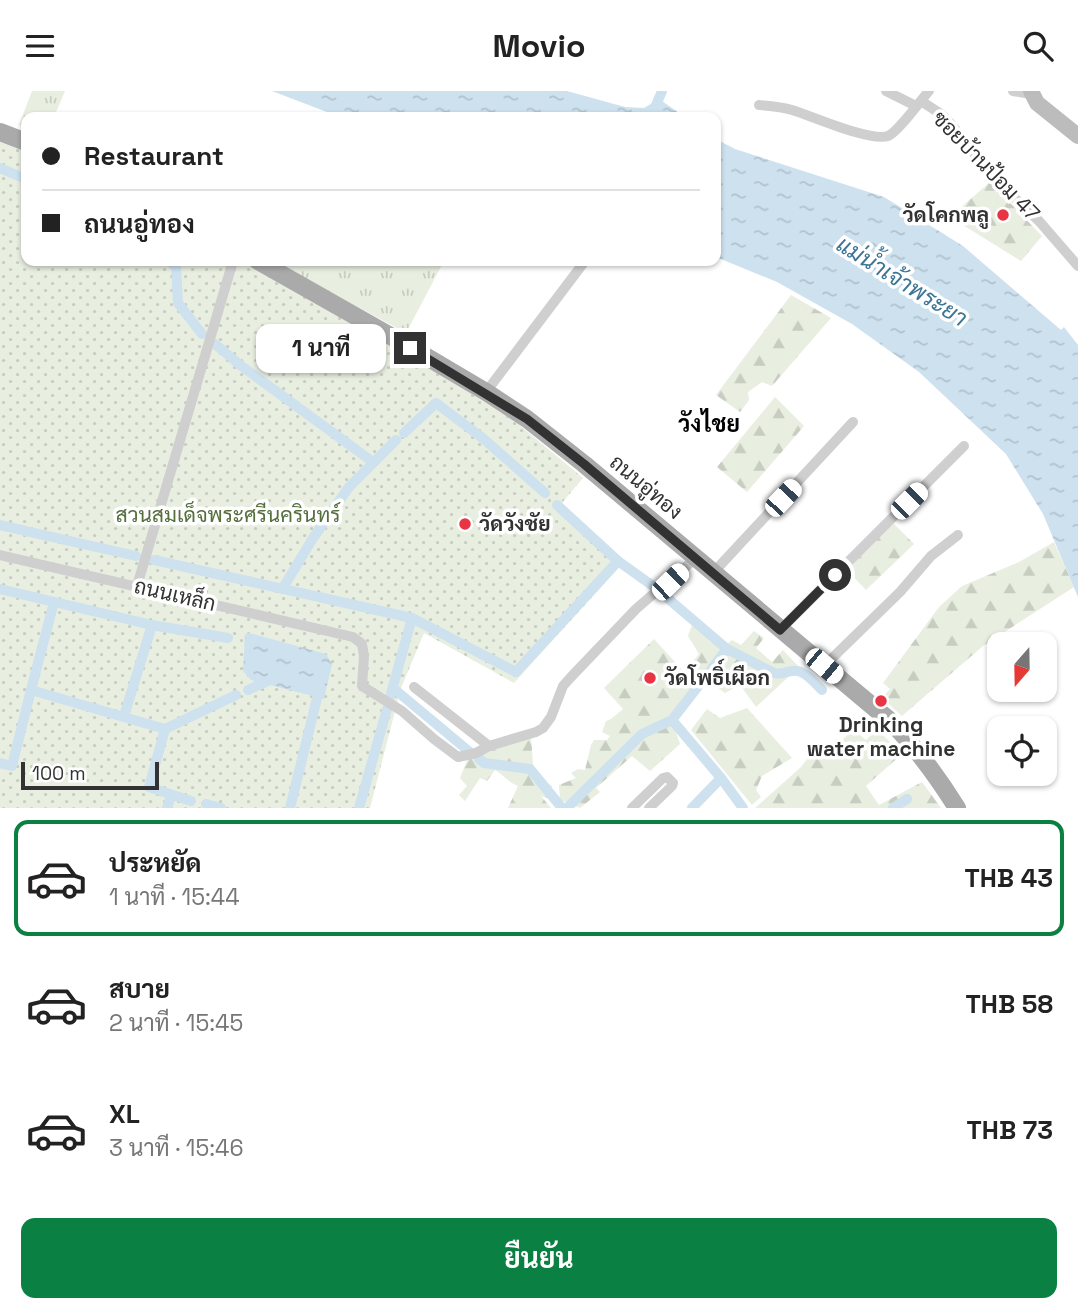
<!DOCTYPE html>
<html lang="th">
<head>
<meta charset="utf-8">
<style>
	:root { --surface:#fff; --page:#f6f6f6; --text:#222; --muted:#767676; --line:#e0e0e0; --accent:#0b8043 }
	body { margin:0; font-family:"Space Grotesk",Sarabun,sans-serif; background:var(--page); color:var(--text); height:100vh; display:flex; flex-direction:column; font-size:26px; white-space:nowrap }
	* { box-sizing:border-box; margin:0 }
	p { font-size:23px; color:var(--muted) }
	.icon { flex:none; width:38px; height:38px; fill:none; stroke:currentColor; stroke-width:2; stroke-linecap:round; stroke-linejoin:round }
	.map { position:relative; height:717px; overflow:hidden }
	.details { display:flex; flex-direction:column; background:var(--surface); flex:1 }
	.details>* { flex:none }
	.top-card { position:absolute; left:21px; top:21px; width:700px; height:154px; border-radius:14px; box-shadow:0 2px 5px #0004; display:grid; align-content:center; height:154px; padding:0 21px; background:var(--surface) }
	.needle { width:46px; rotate:200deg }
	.tools { position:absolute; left:987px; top:541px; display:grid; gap:14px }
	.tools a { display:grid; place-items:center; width:70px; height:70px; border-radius:14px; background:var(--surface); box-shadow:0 2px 5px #0004; font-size:35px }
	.scale { position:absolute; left:21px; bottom:18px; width:138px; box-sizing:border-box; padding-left:7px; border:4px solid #323232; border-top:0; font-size:19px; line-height:24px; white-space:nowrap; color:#323232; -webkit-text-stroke:5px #fff; paint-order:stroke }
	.end { position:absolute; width:32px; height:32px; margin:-16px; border:9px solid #323232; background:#fff; box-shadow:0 0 0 4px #fff }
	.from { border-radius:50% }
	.bubble { position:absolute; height:49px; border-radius:14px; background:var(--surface); box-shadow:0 2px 5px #0004; font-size:23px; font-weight:700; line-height:49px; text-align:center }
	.car { position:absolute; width:21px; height:42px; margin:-21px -10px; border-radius:9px; box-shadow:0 0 5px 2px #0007; background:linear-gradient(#fff 24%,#345 0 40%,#fff 0 76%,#345 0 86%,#fff 0) }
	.top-card b { display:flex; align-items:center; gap:24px; height:66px; font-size:26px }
	.top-card b+b { border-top:2px solid var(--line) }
	.top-card i { width:18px; height:18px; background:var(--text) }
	ul { padding:12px 0 0; list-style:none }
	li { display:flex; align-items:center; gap:21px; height:116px; margin:0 14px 10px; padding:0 7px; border:4px solid transparent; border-radius:14px }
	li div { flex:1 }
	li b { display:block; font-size:26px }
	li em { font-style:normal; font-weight:700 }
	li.current { border-color:var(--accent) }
	li>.icon { width:63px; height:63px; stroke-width:1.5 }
	.primary-button { display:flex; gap:14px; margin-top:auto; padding:14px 21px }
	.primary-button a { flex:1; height:80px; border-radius:14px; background:var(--accent); color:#fff; font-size:28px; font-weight:700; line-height:80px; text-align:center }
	header { display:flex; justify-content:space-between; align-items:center; height:91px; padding:0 21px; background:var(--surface); font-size:32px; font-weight:700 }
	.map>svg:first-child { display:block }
</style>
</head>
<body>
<header><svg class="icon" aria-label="menu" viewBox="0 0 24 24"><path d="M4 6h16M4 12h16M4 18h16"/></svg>Movio<svg class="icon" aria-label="search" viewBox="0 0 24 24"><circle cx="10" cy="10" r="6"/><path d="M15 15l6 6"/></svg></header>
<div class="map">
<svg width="1078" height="717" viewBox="0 0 1078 717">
	<defs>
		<pattern id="grass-tufts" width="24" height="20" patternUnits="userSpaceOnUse" patternTransform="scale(1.75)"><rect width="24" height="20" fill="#e8eee0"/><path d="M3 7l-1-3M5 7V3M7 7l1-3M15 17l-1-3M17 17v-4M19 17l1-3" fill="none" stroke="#c7cdc1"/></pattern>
		<pattern id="forest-firs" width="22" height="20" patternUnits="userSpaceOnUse" patternTransform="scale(1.75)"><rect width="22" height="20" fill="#e8eee0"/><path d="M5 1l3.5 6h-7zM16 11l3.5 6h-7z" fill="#c7cdc1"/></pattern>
		<pattern id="park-dots" width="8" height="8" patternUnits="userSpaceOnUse" patternTransform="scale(1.75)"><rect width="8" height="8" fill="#e8eee0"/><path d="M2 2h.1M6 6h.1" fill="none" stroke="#c7cdc1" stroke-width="1.8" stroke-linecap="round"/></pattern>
		<pattern id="water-ripples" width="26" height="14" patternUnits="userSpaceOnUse" patternTransform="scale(1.75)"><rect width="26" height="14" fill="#cde1ee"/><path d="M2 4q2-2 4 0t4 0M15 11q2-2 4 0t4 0" fill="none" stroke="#b0c2cd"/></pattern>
	</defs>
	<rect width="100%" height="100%" fill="#fff"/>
	<!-- grass -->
	<g fill="url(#grass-tufts)">
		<polygon points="32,0 65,0 54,26 26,26 26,37 19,34"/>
		<polygon points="273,170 444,170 406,242"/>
	</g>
	<!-- forest -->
	<g fill="url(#forest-firs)">
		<polygon points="990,91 1042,145 1021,170 950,126"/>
		<polygon points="791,204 831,227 772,295 762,291 748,301 749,309 740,321 716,304"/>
		<polygon points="775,306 804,335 747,401 717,376"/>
		<polygon points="891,430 914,453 866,499 845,477"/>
		<polygon points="1054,451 1074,496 983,555 902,625 882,607 890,598 883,592 939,516 962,495 1019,471"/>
		<polygon points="692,534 726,554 732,549 741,554 754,540 764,547 756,557 772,571 783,559 799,576 756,616 740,594 725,602 708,590 686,617 673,622 674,635 680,653 650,680 632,665 596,697 600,701 580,717 560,709 559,694 576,687 571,682 578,678 585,679 591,654 594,649 607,649 610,645 602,641 606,630 611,628 623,618 604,597 654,548 685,582 685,580 699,563 688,545"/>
		<polygon points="747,617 792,667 762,685 756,699 761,706 752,714 691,639 707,618 720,627"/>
		<polygon points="853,638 866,649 877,638 902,663 866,695 879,714 922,691 941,717 755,717 800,677 821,651 831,661"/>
		<path d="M531 646 534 686 552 695 548 707 541 705 551 717H508L518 695C509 692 504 684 495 679L487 690 480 687 465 710 459 704 467 695 460 687 468 667Z"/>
	</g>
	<!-- park -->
	<polygon fill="url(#park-dots)" points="0,51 26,61 26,170 241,170 297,199 467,300 517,332 583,387 561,413 624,471 514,592 424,542 401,597 370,717 0,717"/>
	<!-- water -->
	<g fill="url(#water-ripples)">
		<polygon points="272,0 567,0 625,16 644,17 659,8 685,26 340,26"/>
		<polygon points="716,48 735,58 884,106 963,155 1061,239 1064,236 1078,254 1078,506 1043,423 1006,363 919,281 852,233 777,191 716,166"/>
		<polygon points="249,542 326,563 332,573 324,608 251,589 243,580 245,543"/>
	</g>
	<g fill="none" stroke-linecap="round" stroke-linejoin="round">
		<!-- canal -->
		<g stroke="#cde1ee" stroke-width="10">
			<polyline points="651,26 662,0"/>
			<polyline points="0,77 26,88"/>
			<polyline points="169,170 176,176 178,212 202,243"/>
			<polyline points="215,253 240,274 373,371"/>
			<polyline points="404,342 436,312 485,349 545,402"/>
			<polyline points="557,414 618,470 653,495"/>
			<polyline points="0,434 136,465"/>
			<polyline points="154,469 412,527 516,581 618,470"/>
			<polyline points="283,497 313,447 349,396 396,349"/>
			<polyline points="0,498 152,534 228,547"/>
			<path d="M665 505 727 558 774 582C782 584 784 581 792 580 804 578 814 591 822 599"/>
			<polyline points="393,597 471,662"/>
			<polyline points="31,599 54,511"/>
			<polyline points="248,599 272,588"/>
			<polyline points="390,606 412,527"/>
			<polyline points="124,625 152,534"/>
			<polyline points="672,629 721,687 743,717"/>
			<polyline points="165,638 236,604"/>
			<polyline points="479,668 484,672 530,678 562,717"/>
			<polyline points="0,672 12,675 31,599 165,638 149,696 191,710"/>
			<polyline points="206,713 221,717"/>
			<polyline points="167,717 171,705"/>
			<polyline points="290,717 320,595"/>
			<polyline points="359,717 387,618"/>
			<polyline points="567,717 642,643 672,629 727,558"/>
			<polyline points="692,717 721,687"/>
			<polyline points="893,717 907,708"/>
		</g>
		<!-- street -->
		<g stroke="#cfcfcf" stroke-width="10">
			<polyline points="886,0 916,15"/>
			<polyline points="1013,0 1031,3"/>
			<polyline points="921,10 941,23 952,34 992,86 1039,130 1078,175"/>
			<path d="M759 14C770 15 782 16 792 19 812 25 870 51 888 45 898 41 920 10 929 0"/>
			<polyline points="486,301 585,170"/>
			<polyline points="0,464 353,546 362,553 364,565 362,595 402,620 434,648 458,666 476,662 489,655 536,641 543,637 551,626 563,595 571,586 636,518 651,505 670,491 695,467"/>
			<polyline points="713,482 853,331"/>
			<polyline points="137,495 233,170"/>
			<polyline points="780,539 964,355"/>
			<polyline points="824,575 900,501 931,465 958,444"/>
			<polyline points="414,596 489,655"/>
			<polyline points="632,717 663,687 667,686 673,692 672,695 649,717"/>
		</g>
		<!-- secondary -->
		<polyline stroke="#bcbcbc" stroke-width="16" points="1031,0 1037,12 1078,45"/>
		<!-- primary -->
		<g stroke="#aaa" stroke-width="18">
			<polyline points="0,41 26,51"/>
			<path d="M258 170 410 256 486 301 527 328 584 373 889 629C916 656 937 685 957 717"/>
		</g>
	</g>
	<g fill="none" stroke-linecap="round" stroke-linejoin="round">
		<!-- route -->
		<polyline stroke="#323232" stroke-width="9" points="410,257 527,328 584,373 780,539 835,484"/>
	</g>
	<!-- markers -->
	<g fill="#e83443" stroke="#fff" stroke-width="2.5">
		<circle cx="1003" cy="124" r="7"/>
		<circle cx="465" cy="433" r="7"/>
		<circle cx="650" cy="587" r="7"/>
		<circle cx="881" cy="610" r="7"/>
	</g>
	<g text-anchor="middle" stroke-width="7" stroke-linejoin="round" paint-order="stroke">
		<!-- street labels -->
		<g font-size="21" fill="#323232" stroke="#fff">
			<text transform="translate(986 75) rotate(46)" y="7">ซอยบ้านป้อม 47</text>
			<text transform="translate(646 396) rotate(40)" y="7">ถนนอู่ทอง</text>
			<text transform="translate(175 504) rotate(13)" y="7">ถนนเหล็ก</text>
		</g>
		<!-- poi labels -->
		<g font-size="21" font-weight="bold" fill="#323232" stroke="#fff" text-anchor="start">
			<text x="989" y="131" text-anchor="end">วัดโคกพลู</text>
			<text x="479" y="440">วัดวังชัย</text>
			<text x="664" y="594">วัดโพธิ์เผือก</text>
			<text x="881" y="641" text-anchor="middle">Drinking<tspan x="881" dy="24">water machine</tspan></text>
		</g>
		<!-- park labels -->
		<g font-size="21" fill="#556f3d" stroke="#fff">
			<text x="228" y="431">สวนสมเด็จพระศรีนครินทร์</text>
		</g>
		<!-- water labels -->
		<g font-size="23" font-style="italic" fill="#3d7596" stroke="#fff">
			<text transform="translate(902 190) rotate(32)" y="8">แม่น้ำเจ้าพระยา</text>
		</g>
		<!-- neighbourhood labels -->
		<g font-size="23" font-weight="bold" fill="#000" stroke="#fff">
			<text x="709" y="341">วังไชย</text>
		</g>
	</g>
</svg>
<div class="tools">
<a><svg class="needle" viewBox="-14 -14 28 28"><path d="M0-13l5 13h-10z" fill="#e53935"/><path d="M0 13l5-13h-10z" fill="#767676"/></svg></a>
<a><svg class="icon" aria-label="locate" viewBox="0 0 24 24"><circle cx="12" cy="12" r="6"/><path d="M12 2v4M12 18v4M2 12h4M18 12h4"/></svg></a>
</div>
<div class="scale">100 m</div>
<i class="end from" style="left:835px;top:484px"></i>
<i class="end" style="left:410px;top:257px"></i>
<div class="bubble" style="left:256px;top:233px;width:130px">1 นาที</div>
<i class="car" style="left:783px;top:407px;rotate:43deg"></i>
<i class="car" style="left:909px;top:410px;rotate:45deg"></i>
<i class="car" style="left:670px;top:491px;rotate:46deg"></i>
<i class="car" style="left:824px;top:575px;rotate:130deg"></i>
<div class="top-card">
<b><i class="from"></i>Restaurant</b>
<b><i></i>ถนนอู่ทอง</b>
</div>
</div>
<section class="details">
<ul>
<li class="current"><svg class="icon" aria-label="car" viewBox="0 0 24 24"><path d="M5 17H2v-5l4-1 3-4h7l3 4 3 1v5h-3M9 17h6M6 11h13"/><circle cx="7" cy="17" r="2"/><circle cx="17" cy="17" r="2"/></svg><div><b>ประหยัด</b><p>1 นาที · 15:44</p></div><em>THB 43</em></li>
<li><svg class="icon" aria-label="car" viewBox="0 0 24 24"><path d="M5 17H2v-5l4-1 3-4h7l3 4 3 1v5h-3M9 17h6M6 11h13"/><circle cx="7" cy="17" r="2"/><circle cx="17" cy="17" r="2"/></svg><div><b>สบาย</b><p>2 นาที · 15:45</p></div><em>THB 58</em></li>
<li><svg class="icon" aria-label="car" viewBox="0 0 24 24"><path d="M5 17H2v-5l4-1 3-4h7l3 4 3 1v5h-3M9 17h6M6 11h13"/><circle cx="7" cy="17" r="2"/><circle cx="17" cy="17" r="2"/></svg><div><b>XL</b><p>3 นาที · 15:46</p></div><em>THB 73</em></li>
</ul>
<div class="primary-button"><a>ยืนยัน</a></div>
</section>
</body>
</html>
